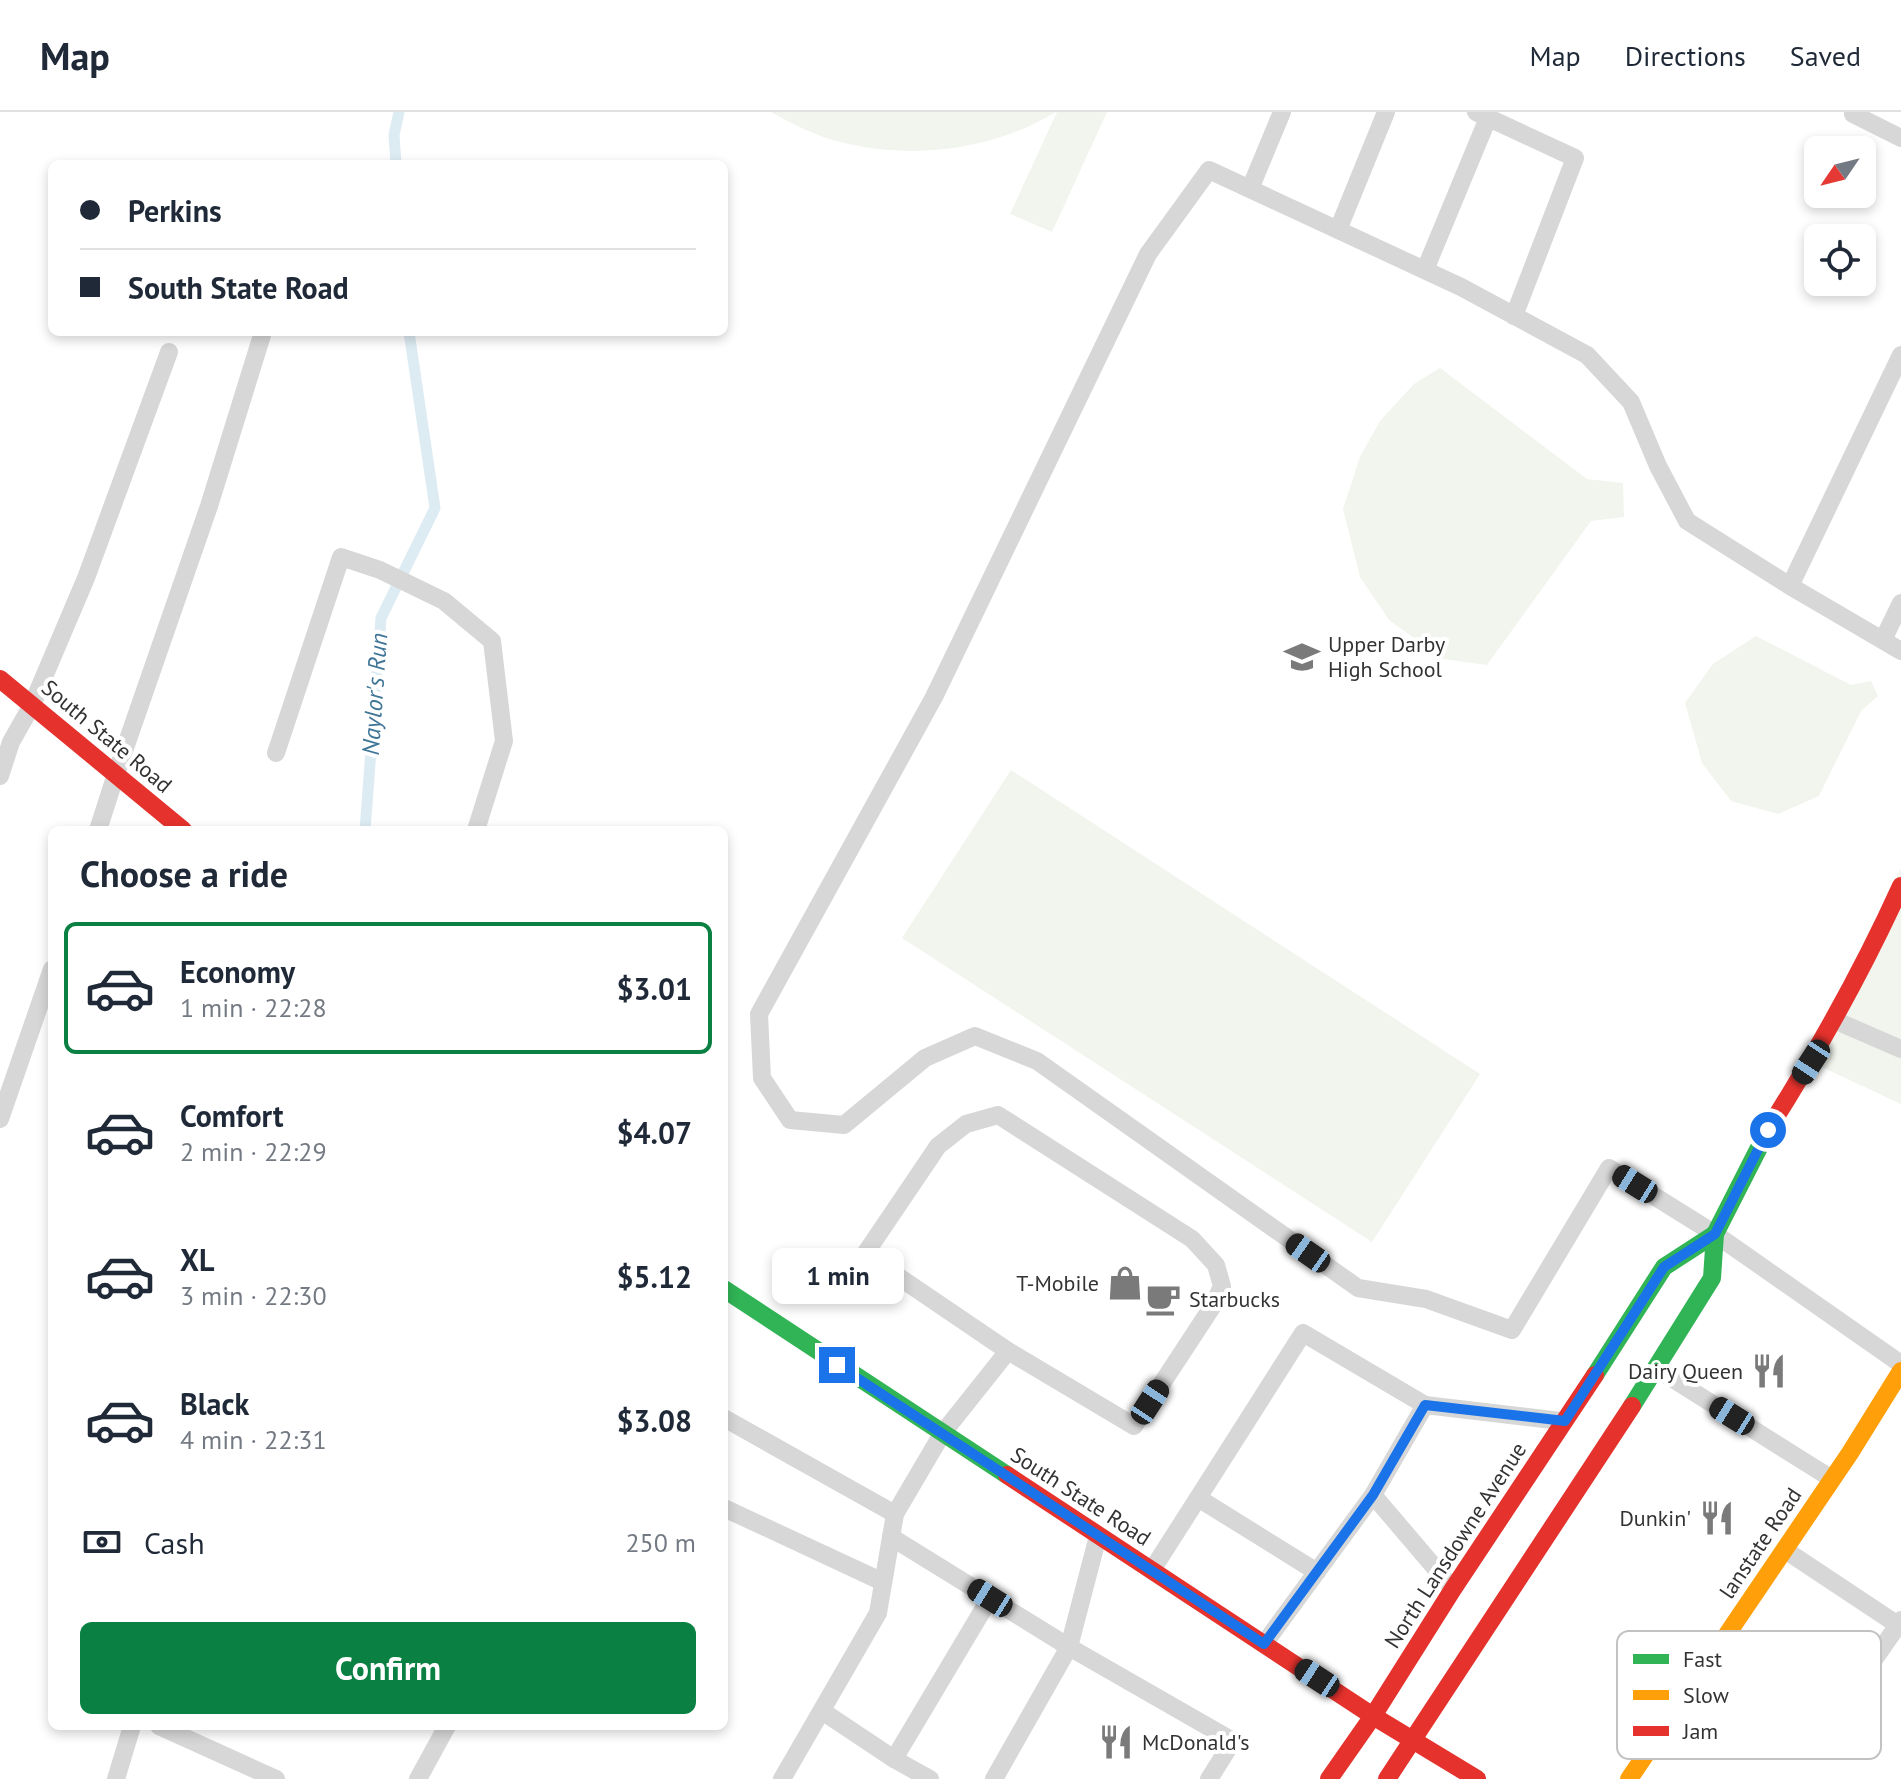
<!DOCTYPE html>
<html lang="en">
<head>
<meta charset="utf-8">
<style>
	:root { --surface:#fff; --page:#f6f6f7; --text:#1f2937; --muted:#747a83; --line:#e0e1e3; --accent:#0b8043 }
	body { margin:0; font-family:"PT Sans",sans-serif; background:var(--page); color:var(--text); height:100vh; display:flex; flex-direction:column; font-size:30px; white-space:nowrap }
	* { box-sizing:border-box; margin:0 }
	p { font-size:26px; color:var(--muted) }
	.icon { flex:none; width:44px; height:44px; fill:none; stroke:currentColor; stroke-width:2; stroke-linecap:round; stroke-linejoin:round }
	.map { position:relative; flex:1; overflow:hidden }
	.details { position:absolute; left:48px; top:714px; width:680px; height:904px; display:flex; flex-direction:column; background:var(--surface); border-radius:12px; box-shadow:0 4px 12px #0003 }
	.details>* { flex:none }
	.top-card { position:absolute; left:48px; top:48px; width:680px; height:176px; border-radius:12px; box-shadow:0 4px 12px #0003; display:grid; align-content:center; height:176px; padding:0 32px; background:var(--surface) }
	.needle { width:52px; rotate:235deg }
	.buttons { position:absolute; left:1804px; top:24px; display:grid; gap:16px }
	.buttons a { display:grid; place-items:center; width:72px; height:72px; border-radius:12px; background:var(--surface); box-shadow:0 4px 12px #0003; font-size:40px }
	.end { position:absolute; width:36px; height:36px; margin:-18px; border:10px solid #1a73e8; background:#fff; box-shadow:0 0 0 4px #fff }
	.from { border-radius:50% }
	.bubble { position:absolute; height:56px; border-radius:12px; background:var(--surface); box-shadow:0 4px 12px #0003; font-size:26px; font-weight:700; line-height:56px; text-align:center }
	.car { position:absolute; width:24px; height:48px; margin:-24px -12px; border-radius:10px; box-shadow:0 0 6px 2px #0007; background:linear-gradient(#222 24%,#8ab4d8 0 40%,#222 0 76%,#8ab4d8 0 86%,#222 0) }
	.top-card b { display:flex; align-items:center; gap:28px; height:76px; font-size:30px }
	.top-card b+b { border-top:2px solid var(--line) }
	.top-card i { width:20px; height:20px; background:var(--text) }
	ul { padding:0; list-style:none }
	li { display:flex; align-items:center; gap:24px; height:132px; margin:0 16px 12px; padding:0 16px; border:4px solid transparent; border-radius:12px }
	li div { flex:1 }
	li b { display:block; font-size:30px }
	li em { font-style:normal; font-weight:700 }
	li.active { border-color:var(--accent) }
	li>.icon { width:72px; height:72px; stroke-width:1.5 }
	h2 { padding:0 32px; font-size:36px; line-height:96px }
	.pay { display:flex; align-items:center; gap:20px; height:88px; padding:0 32px; font-size:30px }
	.pay p { margin-inline-start:auto }
	.action { display:flex; gap:16px; margin-top:auto; padding:16px 32px }
	.action a { flex:1; height:92px; border-radius:12px; background:var(--accent); color:#fff; font-size:32px; font-weight:700; line-height:92px; text-align:center }
	header { display:flex; align-items:center; gap:48px; box-sizing:border-box; height:112px; padding:0 40px; background:var(--surface); border-bottom:2px solid var(--line) }
	header strong { font-size:38px }
	nav { display:flex; gap:44px; margin-inline-start:auto; font-size:28px }
	.map>svg:first-child { display:block }
</style>
</head>
<body>
<header>
<strong>Map</strong>
<nav><a>Map</a><a>Directions</a><a>Saved</a></nav>
</header>
<div class="map">
<svg width="1901" height="1667" viewBox="0 0 1901 1667">
	<rect width="100%" height="100%" fill="#fff"/>
	<!-- green -->
	<g fill="#f1f5ed">
		<path d="M771 0H1056C991 39 913 48 840 30 816 24 793 12 771 0Z"/>
		<polygon points="1057,0 1107,0 1052,120 1010,102"/>
		<polygon points="1440,256 1587,367 1623,371 1624,405 1591,409 1487,553 1443,547 1389,508 1360,465 1343,397 1360,345 1380,309 1414,272"/>
		<polygon points="1756,524 1851,573 1871,569 1878,584 1861,599 1819,684 1778,702 1731,689 1702,651 1685,591 1713,552"/>
		<polygon points="1011,658 1480,962 1372,1130 902,826"/>
		<polygon points="1901,756 1901,992 1811,950"/>
	</g>
	<g fill="none" stroke-linecap="round" stroke-linejoin="round">
		<!-- stream -->
		<g stroke="#ddebf3" stroke-width="11">
			<polyline points="396,52 394,23 399,0"/>
			<polyline points="365,718 381,506 435,396 409,220"/>
		</g>
		<!-- lane -->
		<g stroke="#d7d7d7" stroke-width="18">
			<polyline points="1476,0 1575,46 1514,204"/>
			<polyline points="1854,0 1853,2 1901,26"/>
			<polyline points="1250,77 1282,0"/>
			<polyline points="1338,118 1386,0"/>
			<polyline points="1425,158 1488,6"/>
			<polyline points="1790,474 1901,243"/>
			<polyline points="1883,528 1901,491"/>
			<polyline points="1901,539 1790,474 1687,409 1658,354 1631,290 1587,243 1461,175 1209,58 1148,142 934,585 759,902 762,966 790,1008 844,1013 925,946 975,924 1037,949 1358,1176 1426,1187 1512,1218 1609,1056 1715,1122 1901,1252"/>
			<polyline points="276,641 341,445 380,458 444,489 492,529 504,629 476,718"/>
			<polyline points="0,664 11,630 32,593 86,466 169,240"/>
			<polyline points="98,718 116,662 209,394 263,220"/>
			<polyline points="1834,908 1901,937"/>
			<polyline points="0,1007 52,857"/>
			<polyline points="1657,1257 1832,1367"/>
			<polyline points="724,1306 895,1402"/>
			<polyline points="1373,1383 1453,1477"/>
			<polyline points="724,1396 883,1470"/>
			<polyline points="891,1425 1069,1535 1233,1629 1209,1667"/>
			<polyline points="1785,1438 1898,1513 1901,1508"/>
			<polyline points="1152,1458 1198,1386"/>
			<polyline points="1317,1460 1198,1386 1303,1221 1425,1293"/>
			<polyline points="1264,1532 1373,1383 1425,1293 1561,1309"/>
			<polyline points="1859,1569 1898,1513"/>
			<polyline points="822,1599 894,1647"/>
			<polyline points="159,1614 276,1667"/>
			<polyline points="116,1667 132,1614"/>
			<polyline points="418,1667 447,1614"/>
			<polyline points="782,1667 878,1501 895,1402 942,1322 1008,1239 865,1142 938,1034 966,1012 998,1003 1192,1127 1216,1153 1222,1174 1214,1192 1134,1314 1008,1239"/>
			<polyline points="930,1667 894,1647 990,1486"/>
			<polyline points="994,1667 1069,1535 1098,1424"/>
		</g>
		<!-- fast -->
		<g stroke="#30b455" stroke-width="18">
			<polyline points="724,1177 1007,1363"/>
			<polyline points="1595,1263 1664,1155 1715,1122"/>
			<polyline points="1632,1294 1712,1166 1715,1122 1769,1016"/>
		</g>
		<!-- slow -->
		<polyline stroke="#ff9f0a" stroke-width="18" points="1629,1667 1850,1341 1901,1259"/>
		<!-- jam -->
		<g stroke="#e5322d" stroke-width="18">
			<polyline points="0,567 183,718"/>
			<path d="M1769 1016C1818 938 1863 858 1901 774"/>
			<polyline points="1007,1363 1373,1604 1477,1667"/>
			<polyline points="1329,1667 1373,1604 1453,1477 1595,1263"/>
			<polyline points="1387,1667 1632,1294"/>
		</g>
	</g>
	<g fill="none" stroke-linecap="round" stroke-linejoin="round">
		<!-- route -->
		<polyline stroke="#1a73e8" stroke-width="10" points="837,1253 1264,1532 1373,1383 1425,1293 1565,1309 1664,1155 1715,1122 1768,1018"/>
	</g>
	<!-- icons -->
	<defs>
		<g id="school-bare" transform="scale(2.76)"><path d="M0-5L7-2L0 1L-7-2ZM-4 1L0 2.5L4 1V4Q0 6-4 4Z" fill="#7a7a7a" stroke="#fff" stroke-width="2.5" paint-order="stroke"/></g>
		<g id="shop-bare" transform="scale(2.76)"><path d="M-5-2.5h2.3a2.7 3.5 0 0 1 5.4 0H5L5.5 6h-11ZM-1.5-2.5h3a1.5 2.3 0 0 0-3 0Z" fill="#7a7a7a" stroke="#fff" stroke-width="2.5" paint-order="stroke"/></g>
		<g id="cafe-bare" transform="scale(2.76)"><path d="M-5.5-4.5H6V0H3Q3 3.5 0 3.5H-2.5Q-5.5 3.5-5.5 0ZM3-3.2v2h1.7v-2ZM-6 4.5H4V6H-6Z" fill="#7a7a7a" stroke="#fff" stroke-width="2.5" paint-order="stroke"/></g>
		<g id="restaurant-bare" transform="scale(2.76)"><path d="M-5-6h1v4h1v-4h1v4h1v-4h1v5L-1.5 .5V6h-2V.5L-5-1ZM5-6V6H3V1.5H1.5Q1.5-4 5-6Z" fill="#7a7a7a" stroke="#fff" stroke-width="2.5" paint-order="stroke"/></g>
	</defs>
	<g fill-rule="evenodd">
		<use href="#school-bare" x="1302" y="545"/>
		<use href="#shop-bare" x="1125" y="1171"/>
		<use href="#cafe-bare" x="1163" y="1187"/>
		<use href="#restaurant-bare" x="1769" y="1259"/>
		<use href="#restaurant-bare" x="1717" y="1406"/>
		<use href="#restaurant-bare" x="1116" y="1630"/>
	</g>
	<g text-anchor="middle" stroke-width="8" stroke-linejoin="round" paint-order="stroke">
		<!-- poi labels -->
		<g font-size="22" fill="#333" stroke="#fff" text-anchor="start">
			<text x="1328" y="540">Upper Darby<tspan x="1328" dy="25">High School</tspan></text>
			<text x="1099" y="1179" text-anchor="end">T-Mobile</text>
			<text x="1189" y="1195">Starbucks</text>
			<text x="1743" y="1267" text-anchor="end">Dairy Queen</text>
			<text x="1691" y="1414" text-anchor="end">Dunkin'</text>
			<text x="1142" y="1638">McDonald's</text>
		</g>
		<!-- street labels -->
		<g font-size="22" fill="#333" stroke="#fff">
			<text transform="translate(107 624) rotate(40)" y="8">South State Road</text>
			<text transform="translate(1081 1384) rotate(33)" y="8">South State Road</text>
			<text transform="translate(1760 1431) rotate(-56)" y="8">lanstate Road</text>
			<text transform="translate(1455 1433) rotate(-57)" y="8">North Lansdowne Avenue</text>
		</g>
		<!-- water labels -->
		<g font-size="24" font-style="italic" fill="#3f7597" stroke="#fff">
			<text transform="translate(375 582) rotate(-86)" y="8">Naylor's Run</text>
		</g>
	</g>
	<!-- legend -->
	<rect x="1617" y="1519" width="264" height="128" rx="12" fill="#fff" stroke="#c2c2c2" stroke-width="2"/>
	<rect x="1633" y="1542" width="36" height="10" fill="#30b455"/>
	<rect x="1633" y="1578" width="36" height="10" fill="#ff9f0a"/>
	<rect x="1633" y="1614" width="36" height="10" fill="#e5322d"/>
	<g font-size="22" fill="#333">
		<text x="1683" y="1555">Fast</text>
		<text x="1683" y="1591">Slow</text>
		<text x="1683" y="1627">Jam</text>
	</g>
</svg>
<div class="buttons">
<a><svg class="needle" viewBox="-14 -14 28 28"><path d="M0-13l5 13h-10z" fill="#e53935"/><path d="M0 13l5-13h-10z" fill="#747a83"/></svg></a>
<a><svg class="icon" aria-label="locate" viewBox="0 0 24 24"><circle cx="12" cy="12" r="6"/><path d="M12 2v4M12 18v4M2 12h4M18 12h4"/></svg></a>
</div>
<i class="end from" style="left:1768px;top:1018px"></i>
<i class="end" style="left:837px;top:1253px"></i>
<div class="bubble" style="left:772px;top:1136px;width:132px">1 min</div>
<i class="car" style="left:1811px;top:950px;rotate:213deg"></i>
<i class="car" style="left:1635px;top:1072px;rotate:302deg"></i>
<i class="car" style="left:1308px;top:1141px;rotate:305deg"></i>
<i class="car" style="left:1150px;top:1290px;rotate:33deg"></i>
<i class="car" style="left:1732px;top:1304px;rotate:302deg"></i>
<i class="car" style="left:990px;top:1486px;rotate:302deg"></i>
<i class="car" style="left:1317px;top:1566px;rotate:303deg"></i>
<div class="top-card">
<b><i class="from"></i>Perkins</b>
<b><i></i>South State Road</b>
</div>
<section class="details">
<h2>Choose a ride</h2>
<ul>
<li class="active"><svg class="icon" aria-label="car" viewBox="0 0 24 24"><path d="M5 17H2v-5l4-1 3-4h7l3 4 3 1v5h-3M9 17h6M6 11h13"/><circle cx="7" cy="17" r="2"/><circle cx="17" cy="17" r="2"/></svg><div><b>Economy</b><p>1 min · 22:28</p></div><em>$3.01</em></li>
<li><svg class="icon" aria-label="car" viewBox="0 0 24 24"><path d="M5 17H2v-5l4-1 3-4h7l3 4 3 1v5h-3M9 17h6M6 11h13"/><circle cx="7" cy="17" r="2"/><circle cx="17" cy="17" r="2"/></svg><div><b>Comfort</b><p>2 min · 22:29</p></div><em>$4.07</em></li>
<li><svg class="icon" aria-label="car" viewBox="0 0 24 24"><path d="M5 17H2v-5l4-1 3-4h7l3 4 3 1v5h-3M9 17h6M6 11h13"/><circle cx="7" cy="17" r="2"/><circle cx="17" cy="17" r="2"/></svg><div><b>XL</b><p>3 min · 22:30</p></div><em>$5.12</em></li>
<li><svg class="icon" aria-label="car" viewBox="0 0 24 24"><path d="M5 17H2v-5l4-1 3-4h7l3 4 3 1v5h-3M9 17h6M6 11h13"/><circle cx="7" cy="17" r="2"/><circle cx="17" cy="17" r="2"/></svg><div><b>Black</b><p>4 min · 22:31</p></div><em>$3.08</em></li>
</ul>
<div class="pay"><svg class="icon" aria-label="cash" viewBox="0 0 24 24"><path d="M3 7h18v10H3z"/><circle cx="12" cy="12" r="2"/></svg>Cash<p>250 m</p></div>
<div class="action"><a>Confirm</a></div>
</section>
</div>
</body>
</html>
